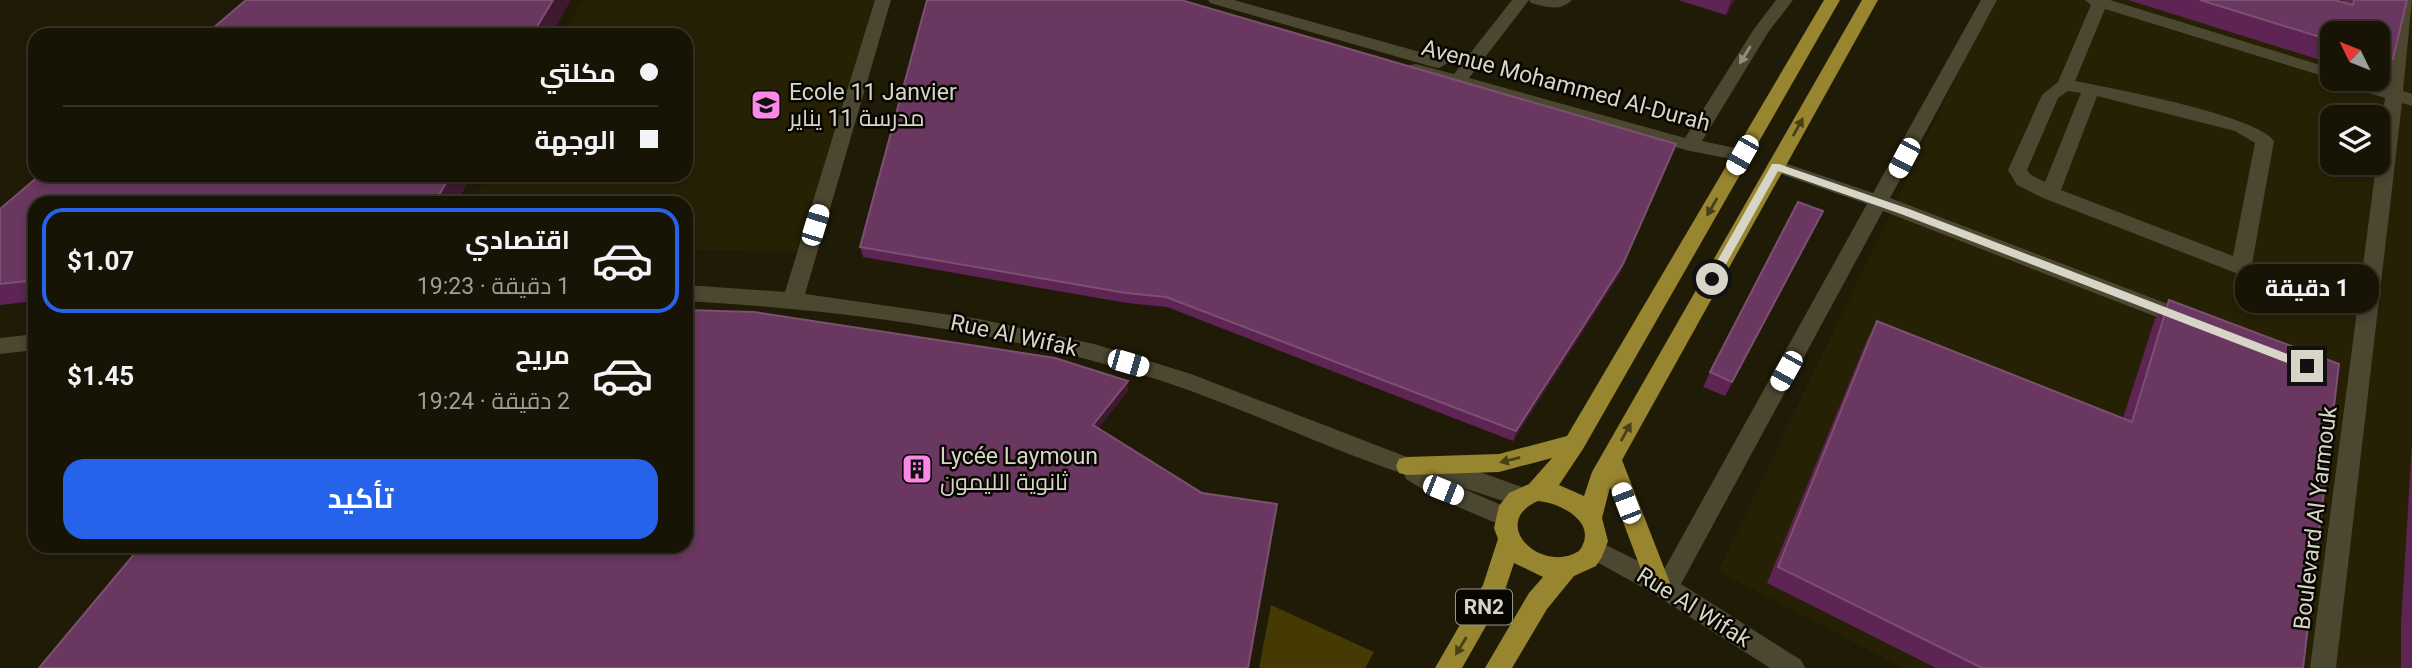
<!DOCTYPE html>
<html lang="ar">
<head>
<meta charset="utf-8">
<style>
	:root { --surface:#181405; --page:#252113; --text:#f1f3f6; --muted:#9f9e9a; --line:#363327; --accent:#2563eb }
	body { margin:0; font-family:Roboto,Cairo,sans-serif; background:var(--page); color:var(--text); direction:rtl; height:100vh; display:flex; flex-direction:column; font-size:26px; white-space:nowrap }
	* { box-sizing:border-box; margin:0 }
	p { font-size:23px; color:var(--muted) }
	.icon { flex:none; width:38px; height:38px; fill:none; stroke:currentColor; stroke-width:2; stroke-linecap:round; stroke-linejoin:round }
	.map { position:relative; flex:1; overflow:hidden; direction:ltr }
	.drawer { position:absolute; left:28px; top:196px; width:665px; height:357px; display:flex; flex-direction:column; background:var(--surface); border-radius:21px; box-shadow:0 4px 10px #0003,0 0 0 2px var(--line); direction:rtl }
	.drawer>* { flex:none }
	.top-card { position:absolute; left:28px; top:28px; width:665px; height:154px; border-radius:21px; box-shadow:0 4px 10px #0003,0 0 0 2px var(--line); direction:rtl; display:grid; align-content:center; height:154px; padding:0 35px; background:var(--surface) }
	.needle { width:46px; rotate:313deg }
	.controls { position:absolute; left:2320px; top:21px; display:grid; gap:14px }
	.controls a { display:grid; place-items:center; width:70px; height:70px; border-radius:14px; background:var(--surface); box-shadow:0 4px 10px #0003,0 0 0 2px var(--line); font-size:35px }
	.end { position:absolute; width:32px; height:32px; margin:-16px; border:9px solid #d7d5c8; background:#111; box-shadow:0 0 0 4px #111 }
	.from { border-radius:50% }
	.bubble { position:absolute; height:49px; border-radius:21px; background:var(--surface); box-shadow:0 4px 10px #0003,0 0 0 2px var(--line); font-size:23px; font-weight:700; line-height:49px; text-align:center; direction:rtl }
	.car { position:absolute; width:21px; height:42px; margin:-21px -10px; border-radius:9px; box-shadow:0 0 5px 2px #0007; background:linear-gradient(#fff 24%,#345 0 40%,#fff 0 76%,#345 0 86%,#fff 0) }
	.top-card b { display:flex; align-items:center; gap:24px; height:66px; font-size:26px }
	.top-card b+b { border-top:2px solid var(--line) }
	.top-card i { width:18px; height:18px; background:var(--text) }
	ul { padding:12px 0 0; list-style:none }
	li { display:flex; align-items:center; gap:21px; height:105px; margin:0 14px 10px; padding:0 21px; border:4px solid transparent; border-radius:21px }
	li div { flex:1 }
	li b { display:block; font-size:26px }
	li em { font-style:normal; font-weight:700 }
	li.selected { border-color:var(--accent) }
	li>.icon { width:63px; height:63px; stroke-width:1.5 }
	.primary-button { display:flex; gap:14px; margin-top:auto; padding:14px 35px }
	.primary-button a { flex:1; height:80px; border-radius:21px; background:var(--accent); color:#fff; font-size:28px; font-weight:700; line-height:80px; text-align:center }
	.map>svg:first-child { display:block }
</style>
</head>
<body>
<div class="map">
<svg width="2412" height="668" viewBox="0 0 2412 668">
	<rect width="100%" height="100%" fill="#201b07"/>
	<!-- built -->
	<g fill="#262004" fill-rule="evenodd">
		<polygon points="582,0 877,0 804,252 686,250 686,203 472,203 487,175 686,175 686,35 563,35"/>
		<path d="M1993 0H2412V668H1903L1718 571ZM2333 33H2378V79H2333ZM2333 117H2378V163H2333Z"/>
	</g>
	<!-- green -->
	<polygon fill="#453a03" points="1271,605 1374,652 1365,668 1259,668"/>
	<g fill="none" stroke-linecap="round" stroke-linejoin="round">
		<!-- minor -->
		<g fill="#4c4731" fill-rule="evenodd">
			<path d="M875 0H891L805 294 979 319 1094 344 1191 374 1407 457 1477 471 1530 490 1534 497 1530 504 1522 507 1457 486 1513 510 1517 517 1513 524 1505 527 1435 497 1406 479 1404 474C1317 445 1234 403 1146 376 996 330 842 310 686 301V285L785 292Z"/>
			<polygon points="1208,0 1234,0 1445,59 1448,63 1439,68 1433,67 1210,3"/>
			<path d="M1512 0H1572C1560 12 1546 7 1531 3L1529 0 1469 78 1685 138 1754 29 1776 0H1793L1769 31 1702 141 1749 151 1751 155 1749 159 1742 161 1690 151 1410 73 1407 69 1410 65 1416 64 1454 74Z"/>
			<polygon points="1981,0 1997,0 1890,198 2194,314 2197,320 2194,326 2187,328 2180,326 1883,211 1681,584 1801,660 1805,668 1770,668 1649,591 1586,556 1582,549 1586,542 1594,539 1662,573 1867,204 1769,170 1767,166 1769,162 1776,160 1873,193"/>
			<path d="M2085 0H2110L2333 69V79H2362L2386 86 2398 0H2412L2403 91 2412 94V106L2402 103 2336 668H2310L2385 98 2338 83 2336 80 2105 9 2075 81C2111 88 2256 115 2274 141L2252 264 2314 288 2317 293 2314 298 2307 301 2300 298 2043 198 2017 185 2008 170 2042 95 2058 82 2091 5ZM2068 91 2081 93 2045 182 2031 175 2027 170 2058 98ZM2097 96 2235 131 2255 143 2233 256 2061 190Z"/>
			<polygon points="35,334 35,350 0,354 0,338"/>
		</g>
		<!-- highway -->
		<path fill="#98852f" fill-rule="evenodd" d="M1824 0H1840L1583 449 1559 485 1584 496 1592 472 1862 0H1878L1622 460 1670 583 1667 591 1658 594 1649 591 1610 487 1602 518 1608 541 1602 557 1596 566 1574 576 1547 609 1512 668H1485L1529 593 1543 577 1514 563 1503 596 1462 668H1435L1483 585 1498 539 1494 528 1499 506 1509 493 1529 484 1552 458 1499 472 1407 475 1399 473 1396 466 1399 459 1407 457 1499 454 1567 436ZM1538 501C1561 503 1600 523 1579 551 1541 575 1488 523 1538 501Z"/>
	</g>
	<!-- wall -->
	<g fill="#5d2454">
		<polygon points="1678,0 1735,0 1726,15"/>
		<polygon points="2128,0 2335,0 2343,2 2343,0 2407,0 2393,59 2378,78 2378,33 2333,33 2333,64"/>
		<polygon points="1676,144 1619,275 1513,441 1167,307 1127,303 863,257 860,247"/>
		<polygon points="40,175 472,175 456,203 35,203 35,301 0,305 0,209"/>
		<polygon points="1823,211 1725,396 1703,387 1710,372"/>
		<polygon points="2169,300 2303,668 1936,668 1767,583 1867,340 1877,321 2123,418 2155,319"/>
		<polygon points="2412,443 2412,668 2401,668 2401,623"/>
	</g>
	<!-- shaded-wall -->
	<g fill="#3f1930">
		<polygon points="553,0 571,0 551,35 532,35"/>
		<polygon points="1731,0 1735,0 1726,15"/>
		<polygon points="1676,144 1619,275 1513,441 1516,431"/>
		<polygon points="451,175 472,175 456,203 434,203"/>
		<polygon points="1823,211 1816,226 1725,396 1732,382"/>
		<polygon points="1128,381 1128,391 1094,434 1093,425"/>
		<polygon points="1277,504 1276,513 1249,668 1248,668"/>
	</g>
	<!-- building -->
	<g fill="#6a3760" stroke="#7b5070" stroke-width="2">
		<polygon points="246,0 553,0 532,35 205,35"/>
		<polygon points="927,0 1181,0 1676,144 1623,264 1516,431 1166,297 1126,293 860,247"/>
		<polygon points="2200,0 2335,0 2353,5 2354,0 2407,0 2393,59 2378,55 2378,33 2333,33 2333,41"/>
		<polygon points="40,175 451,175 434,203 35,203 35,280 0,284 0,209"/>
		<polygon points="1798,202 1823,211 1732,382 1710,372"/>
		<polygon points="2169,300 2339,364 2303,668 1982,668 1778,567 1877,321 2132,422"/>
		<polygon points="686,310 754,312 1055,358 1128,381 1093,425 1202,493 1277,504 1248,668 39,668 141,546 686,546"/>
	</g>
	<!-- one-way arrows -->
	<defs><path id="oneway-solid" d="M-6-.8H1V-3.2L6.5 0L1 3.2V.8H-6Z" transform="scale(1.75)"/></defs>
	<use fill="#928e7c" href="#oneway-solid" transform="translate(1745 55) rotate(122)"/>
	<g fill="#493f16">
		<use href="#oneway-solid" transform="translate(1798 127) rotate(-61)"/>
		<use href="#oneway-solid" transform="translate(1712 207) rotate(120)"/>
		<use href="#oneway-solid" transform="translate(1626 432) rotate(-61)"/>
		<use href="#oneway-solid" transform="translate(1510 460) rotate(166)"/>
		<use href="#oneway-solid" transform="translate(1461 646) rotate(121)"/>
	</g>
	<!-- route -->
	<polygon fill="#d7d5c8" points="1772,164 1779,164 1909,209 2311,363 2313,366 2307,370 2303,369 1901,214 1778,171 1716,282 1708,282 1707,279"/>
	<!-- icons -->
	<defs>
		<g id="school-square" transform="scale(1.575)"><rect x="-9" y="-9" width="18" height="18" rx="4" fill="#fb87e6" stroke="#080601"/><path d="M0-5L7-2L0 1L-7-2ZM-4 1L0 2.5L4 1V4Q0 6-4 4Z" fill="#111"/></g>
		<g id="building-square" transform="scale(1.575)"><rect x="-9" y="-9" width="18" height="18" rx="4" fill="#fb87e6" stroke="#080601"/><path d="M-4-6H4V6H1V3H-1V6H-4ZM-2.5-4.3h1.7v1.8h-1.7ZM.8-4.3h1.7v1.8H.8ZM-2.5-1h1.7V.8h-1.7ZM.8-1h1.7V.8H.8Z" fill="#111"/></g>
	</defs>
	<g fill-rule="evenodd">
		<use href="#school-square" x="766" y="105"/>
		<use href="#building-square" x="917" y="469"/>
	</g>
	<g text-anchor="middle" stroke-width="5" stroke-linejoin="round" paint-order="stroke">
		<!-- shield labels -->
		<rect fill="#080601" stroke="#99978c" stroke-width="2" x="1456" y="589.5" width="56" height="35" rx="5"/>
		<g font-size="21" font-weight="bold" fill="#d7d5c8">
			<text x="1484" y="614">RN2</text>
		</g>
		<!-- street labels -->
		<g font-size="23" fill="#d7d5c8" stroke="#080601">
			<text transform="translate(1566 85) rotate(15)" y="8">Avenue Mohammed Al-Durah</text>
			<text transform="translate(1014 335) rotate(12)" y="8">Rue Al Wifak</text>
			<text transform="translate(2315 518) rotate(-83)" y="8">Boulevard Al Yarmouk</text>
			<text transform="translate(1694 607) rotate(32)" y="8">Rue Al Wifak</text>
		</g>
		<!-- poi labels -->
		<g font-size="23" fill="#d7d5c8" stroke="#080601" text-anchor="start">
			<text x="789" y="100">Ecole 11 Janvier<tspan x="789" dy="26">مدرسة 11 يناير</tspan></text>
			<text x="940" y="464">Lycée Laymoun<tspan x="940" dy="26">ثانوية الليمون</tspan></text>
		</g>
	</g>
</svg>
<div class="controls">
<a><svg class="needle" viewBox="-14 -14 28 28"><path d="M0-13l5 13h-10z" fill="#e53935"/><path d="M0 13l5-13h-10z" fill="#9f9e9a"/></svg></a>
<a><svg class="icon" aria-label="layers" viewBox="0 0 24 24"><path d="M12 4l9 5-9 5-9-5zM3 14l9 5 9-5"/></svg></a>
</div>
<i class="end from" style="left:1712px;top:279px"></i>
<i class="end" style="left:2307px;top:366px"></i>
<div class="bubble" style="left:2235px;top:264px;width:144px">1 دقيقة</div>
<i class="car" style="left:1742px;top:155px;rotate:210deg"></i>
<i class="car" style="left:1904px;top:158px;rotate:208deg"></i>
<i class="car" style="left:815px;top:225px;rotate:17deg"></i>
<i class="car" style="left:1128px;top:363px;rotate:106deg"></i>
<i class="car" style="left:1786px;top:371px;rotate:209deg"></i>
<i class="car" style="left:1443px;top:490px;rotate:112deg"></i>
<i class="car" style="left:1626px;top:503px;rotate:339deg"></i>
<div class="top-card">
<b><i class="from"></i>مكلتي</b>
<b><i></i>الوجهة</b>
</div>
<section class="drawer">
<ul>
<li class="selected"><svg class="icon" aria-label="car" viewBox="0 0 24 24"><path d="M5 17H2v-5l4-1 3-4h7l3 4 3 1v5h-3M9 17h6M6 11h13"/><circle cx="7" cy="17" r="2"/><circle cx="17" cy="17" r="2"/></svg><div><b>اقتصادي</b><p>1 دقيقة · 19:23</p></div><em>$1.07</em></li>
<li><svg class="icon" aria-label="car" viewBox="0 0 24 24"><path d="M5 17H2v-5l4-1 3-4h7l3 4 3 1v5h-3M9 17h6M6 11h13"/><circle cx="7" cy="17" r="2"/><circle cx="17" cy="17" r="2"/></svg><div><b>مريح</b><p>2 دقيقة · 19:24</p></div><em>$1.45</em></li>
</ul>
<div class="primary-button"><a>تأكيد</a></div>
</section>
</div>
</body>
</html>
